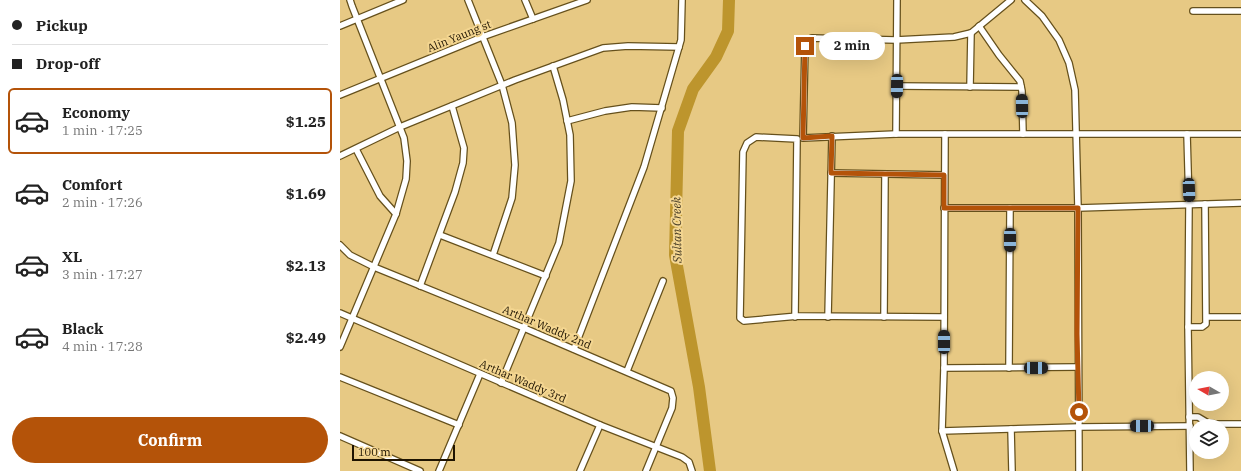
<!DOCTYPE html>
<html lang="en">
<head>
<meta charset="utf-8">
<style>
	:root { --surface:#fff; --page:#f2f2f2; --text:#222; --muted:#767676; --line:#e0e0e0; --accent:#b45309 }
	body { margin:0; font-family:"IBM Plex Serif",serif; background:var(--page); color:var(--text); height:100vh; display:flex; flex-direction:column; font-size:15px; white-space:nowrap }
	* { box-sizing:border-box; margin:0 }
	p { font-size:13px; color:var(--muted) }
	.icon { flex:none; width:22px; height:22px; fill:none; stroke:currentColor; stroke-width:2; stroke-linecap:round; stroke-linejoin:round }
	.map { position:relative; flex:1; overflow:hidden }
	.drawer { display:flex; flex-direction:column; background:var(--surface); width:340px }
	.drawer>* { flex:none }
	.hud { display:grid; align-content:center; height:88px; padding:0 12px; background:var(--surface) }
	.needle { width:26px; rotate:279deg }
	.controls { position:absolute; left:849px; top:371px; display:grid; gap:8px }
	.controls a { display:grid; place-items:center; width:40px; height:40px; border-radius:50%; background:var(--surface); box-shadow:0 4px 16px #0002; font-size:20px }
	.scale { position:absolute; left:12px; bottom:10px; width:103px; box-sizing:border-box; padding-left:4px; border:2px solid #1e1300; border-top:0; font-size:11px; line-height:14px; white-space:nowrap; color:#1e1300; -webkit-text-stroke:3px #f4d691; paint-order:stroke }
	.end { position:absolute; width:18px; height:18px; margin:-9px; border:5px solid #b45309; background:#fff; box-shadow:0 0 0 2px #fff }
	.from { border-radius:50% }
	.bubble { position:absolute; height:28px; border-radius:14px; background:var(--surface); box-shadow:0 4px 16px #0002; font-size:13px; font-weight:800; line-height:28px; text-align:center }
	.car { position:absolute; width:12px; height:24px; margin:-12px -6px; border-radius:5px; box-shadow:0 0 3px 1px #0007; background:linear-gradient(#222 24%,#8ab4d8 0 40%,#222 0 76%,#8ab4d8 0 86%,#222 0) }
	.hud b { display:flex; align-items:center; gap:14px; height:38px; font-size:15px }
	.hud b+b { border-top:1px solid var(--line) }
	.hud i { width:10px; height:10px; background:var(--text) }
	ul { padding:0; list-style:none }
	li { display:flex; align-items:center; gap:12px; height:66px; margin:0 8px 6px; padding:0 4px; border:2px solid transparent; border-radius:6px }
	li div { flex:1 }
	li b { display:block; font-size:15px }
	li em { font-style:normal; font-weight:800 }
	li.on { border-color:var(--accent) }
	li>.icon { width:36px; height:36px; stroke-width:1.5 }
	.primary-button { display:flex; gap:8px; margin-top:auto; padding:8px 12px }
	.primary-button a { flex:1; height:46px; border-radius:24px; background:var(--accent); color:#fff; font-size:16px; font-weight:800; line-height:46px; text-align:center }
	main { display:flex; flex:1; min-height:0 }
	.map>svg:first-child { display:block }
</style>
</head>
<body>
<main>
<section class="drawer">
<div class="hud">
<b><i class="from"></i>Pickup</b>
<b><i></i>Drop-off</b>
</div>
<ul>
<li class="on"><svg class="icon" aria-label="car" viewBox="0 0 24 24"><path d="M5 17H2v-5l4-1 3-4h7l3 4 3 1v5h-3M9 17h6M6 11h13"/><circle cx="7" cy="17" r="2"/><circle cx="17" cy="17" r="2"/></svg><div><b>Economy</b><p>1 min · 17:25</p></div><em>$1.25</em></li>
<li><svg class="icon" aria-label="car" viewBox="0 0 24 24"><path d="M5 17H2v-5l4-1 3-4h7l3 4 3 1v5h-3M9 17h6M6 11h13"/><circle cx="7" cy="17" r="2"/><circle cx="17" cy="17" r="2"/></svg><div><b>Comfort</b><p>2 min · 17:26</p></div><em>$1.69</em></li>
<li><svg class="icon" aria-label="car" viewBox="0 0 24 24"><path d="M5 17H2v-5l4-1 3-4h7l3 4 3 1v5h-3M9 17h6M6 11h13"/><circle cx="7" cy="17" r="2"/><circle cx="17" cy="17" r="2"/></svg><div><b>XL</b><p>3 min · 17:27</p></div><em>$2.13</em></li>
<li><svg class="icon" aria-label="car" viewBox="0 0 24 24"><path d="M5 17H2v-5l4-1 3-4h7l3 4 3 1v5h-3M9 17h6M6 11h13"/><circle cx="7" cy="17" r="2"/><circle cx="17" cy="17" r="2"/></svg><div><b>Black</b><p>4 min · 17:28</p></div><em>$2.49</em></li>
</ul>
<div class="primary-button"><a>Confirm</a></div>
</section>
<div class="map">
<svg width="901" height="471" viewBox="0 0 901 471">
	<rect width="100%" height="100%" fill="#e7c984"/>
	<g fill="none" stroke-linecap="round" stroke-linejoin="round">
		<!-- river -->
		<polyline stroke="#bd952d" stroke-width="12" points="370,471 359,387 335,255 338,131 353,89 376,57 388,31 389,0"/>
		<!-- minor casing -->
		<g stroke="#65501c" stroke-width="8">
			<g id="minor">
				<polyline points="128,0 162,85 172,123 175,165 172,198 153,255"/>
				<polyline points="185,0 193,19"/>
				<polyline points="671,0 631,33 614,37 556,40 472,38 467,40 465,46 463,138 556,134 901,134"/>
				<polyline points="685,0 702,16 719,40 729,63 735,90 738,208 739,471"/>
				<polyline points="853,11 901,11"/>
				<polyline points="0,26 63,0"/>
				<polyline points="639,26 659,55 680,81 682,91 683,134"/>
				<polyline points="557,86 681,87"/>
				<polyline points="630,87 631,33"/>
				<polyline points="0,95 142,37 247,0"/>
				<polyline points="227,121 265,111 292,107 322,108"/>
				<polyline points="556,134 557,0"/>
				<polyline points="605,134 604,368 602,431 614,471"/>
				<polyline points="847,134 849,204 848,327 850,471"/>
				<polyline points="16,149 40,196 56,214"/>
				<polyline points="0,156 60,127 175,80 263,48 288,46 339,47"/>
				<polyline points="491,173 604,175"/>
				<polyline points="604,208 738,208 901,203"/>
				<polyline points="100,235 206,276"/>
				<polyline points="0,245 10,255 34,267 184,328 331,391 333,398 332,408 306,471"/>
				<polyline points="80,286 115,192 123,163 124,148 112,106"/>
				<polyline points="0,313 260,425 342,457 349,462 352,471"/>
				<polyline points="455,317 457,139 416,137 407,143 403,152 400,318 404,321 458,316 604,317"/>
				<polyline points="488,317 492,136"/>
				<polyline points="544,317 545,174"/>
				<polyline points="867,317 901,317"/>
				<polyline points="848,327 862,327 866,324 865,204"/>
				<polyline points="0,347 56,214 66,179 67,161 64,138 12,6 10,0"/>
				<polyline points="234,349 304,167 341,40 342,0"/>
				<polyline points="604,368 738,367"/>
				<polyline points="669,368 670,208"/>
				<polyline points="287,371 323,281"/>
				<polyline points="0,377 119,425"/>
				<polyline points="161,383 219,243 231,181 230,135 223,100 213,66"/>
				<polyline points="849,417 858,417 868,423 875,424 901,424"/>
				<polyline points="671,429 672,471"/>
				<polyline points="602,431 739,427 850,426"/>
				<polyline points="0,436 80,471"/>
				<polyline points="99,471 140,374"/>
				<polyline points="240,471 260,425"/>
			</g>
		</g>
		<!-- minor -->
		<use href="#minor" stroke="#fff" stroke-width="5.5"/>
	</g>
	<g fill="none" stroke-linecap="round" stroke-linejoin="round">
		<!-- route -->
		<polyline stroke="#b45309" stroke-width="5" points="465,46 463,138 492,136 491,173 604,175 604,208 738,208 737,334 739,412"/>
	</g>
	<g text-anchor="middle" stroke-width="4" stroke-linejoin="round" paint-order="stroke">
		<!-- street labels -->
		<g font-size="11" fill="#1e1300" stroke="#f4d691">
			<text transform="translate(119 36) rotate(-22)" y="4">Alin Yaung st</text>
			<text transform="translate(207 327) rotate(23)" y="4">Arthar Waddy 2nd</text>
			<text transform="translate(183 381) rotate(23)" y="4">Arthar Waddy 3rd</text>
		</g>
		<!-- water labels -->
		<g font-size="12" font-style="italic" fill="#443a24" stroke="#f4d691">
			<text transform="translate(337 230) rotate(-91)" y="4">Sultan Creek</text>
		</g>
	</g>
</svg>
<div class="controls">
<a><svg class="needle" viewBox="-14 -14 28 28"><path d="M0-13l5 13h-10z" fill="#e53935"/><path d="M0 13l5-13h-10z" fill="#767676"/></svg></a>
<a><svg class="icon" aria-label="layers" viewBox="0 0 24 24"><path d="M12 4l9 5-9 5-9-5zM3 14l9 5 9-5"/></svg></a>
</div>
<div class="scale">100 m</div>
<i class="end from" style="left:739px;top:412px"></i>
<i class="end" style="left:465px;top:46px"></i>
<div class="bubble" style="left:479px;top:32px;width:66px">2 min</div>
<i class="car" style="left:557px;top:86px;rotate:181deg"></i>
<i class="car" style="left:682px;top:106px;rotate:359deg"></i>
<i class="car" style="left:849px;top:190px;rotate:178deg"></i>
<i class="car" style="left:670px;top:240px;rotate:180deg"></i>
<i class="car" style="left:604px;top:342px;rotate:0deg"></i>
<i class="car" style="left:696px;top:368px;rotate:90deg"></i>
<i class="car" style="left:802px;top:426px;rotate:270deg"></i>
</div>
</main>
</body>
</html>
